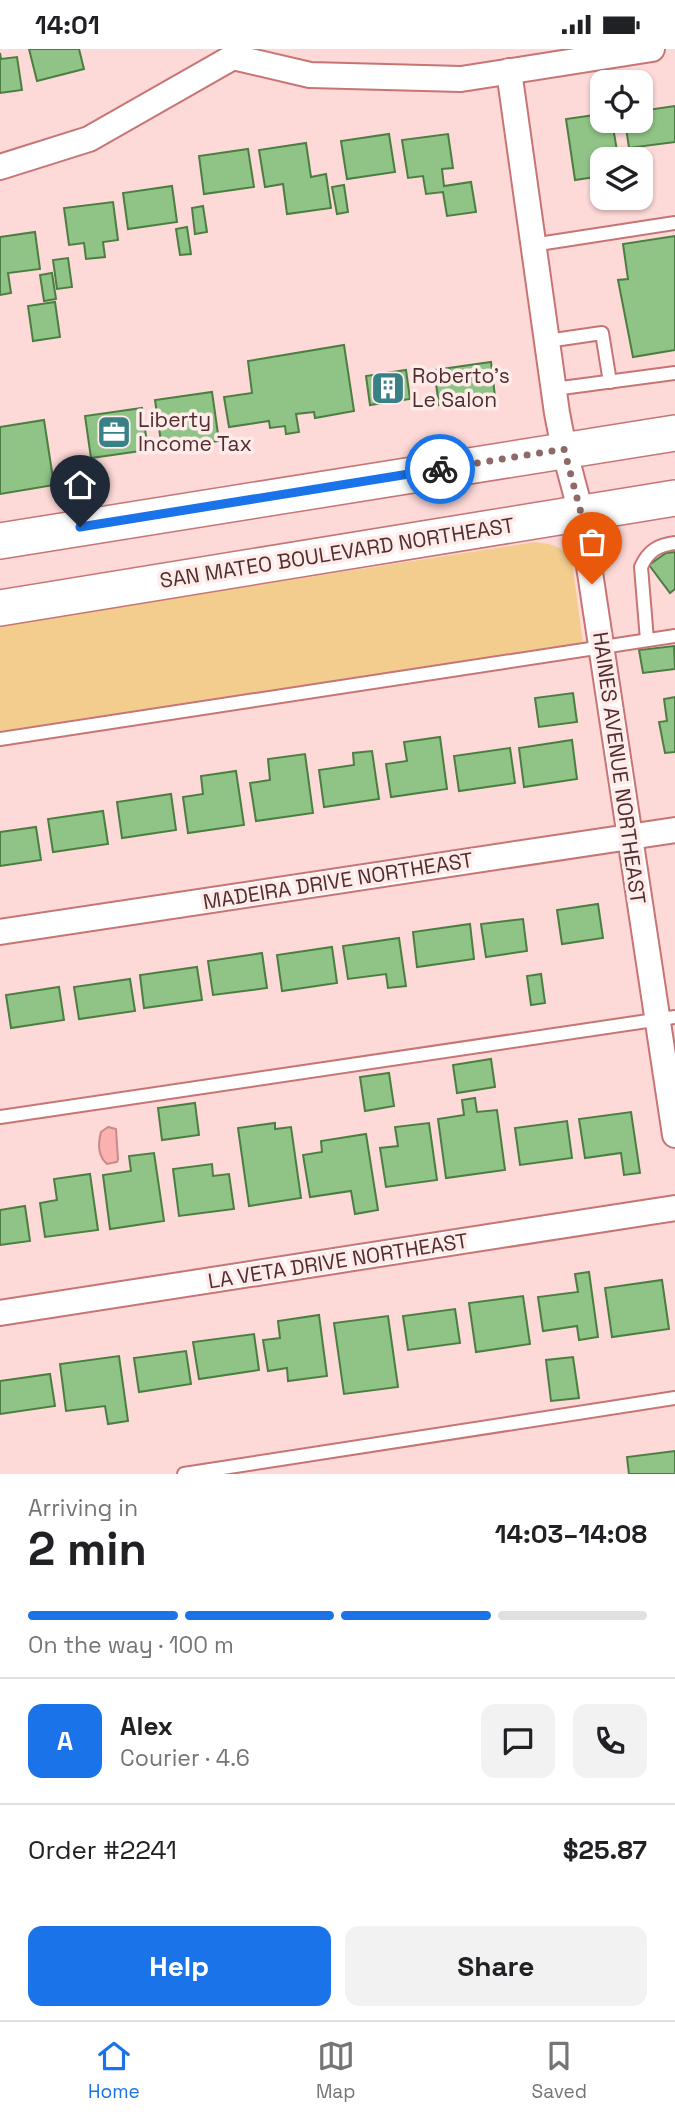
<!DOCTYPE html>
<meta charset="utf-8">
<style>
body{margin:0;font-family:"Space Grotesk",sans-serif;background:#f2f2f2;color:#202124;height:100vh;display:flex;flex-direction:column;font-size:26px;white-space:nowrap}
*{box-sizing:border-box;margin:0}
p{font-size:23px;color:#757577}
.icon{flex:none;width:38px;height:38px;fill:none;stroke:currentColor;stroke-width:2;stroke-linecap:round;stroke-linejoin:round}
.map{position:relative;height:1425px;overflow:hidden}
.side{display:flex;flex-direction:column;background:#fff;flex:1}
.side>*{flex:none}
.buttons{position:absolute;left:590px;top:21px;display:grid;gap:14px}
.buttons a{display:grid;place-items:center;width:63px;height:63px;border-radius:14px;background:#fff;box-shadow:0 2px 5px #0004;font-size:35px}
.pin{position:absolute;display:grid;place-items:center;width:60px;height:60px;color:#fff;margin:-72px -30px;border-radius:50% 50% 50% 0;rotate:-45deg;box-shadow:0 0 7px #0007}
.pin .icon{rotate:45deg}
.courier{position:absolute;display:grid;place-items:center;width:70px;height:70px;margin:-35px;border:5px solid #1a73e8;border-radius:50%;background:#fff;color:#222;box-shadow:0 2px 9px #0007}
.head em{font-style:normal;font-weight:600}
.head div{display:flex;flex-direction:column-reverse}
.head{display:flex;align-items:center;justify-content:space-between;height:119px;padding:0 28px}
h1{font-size:46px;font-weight:600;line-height:52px}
.bar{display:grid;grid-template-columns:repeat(4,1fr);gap:10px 7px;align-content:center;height:84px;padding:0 28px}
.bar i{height:9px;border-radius:5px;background:#e0e0e0}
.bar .on{background:#1a73e8}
.bar p{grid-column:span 4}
.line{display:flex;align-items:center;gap:18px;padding:0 28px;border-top:2px solid #e0e0e0}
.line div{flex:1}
.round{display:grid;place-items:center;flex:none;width:74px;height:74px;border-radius:14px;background:#f2f2f2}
.cta{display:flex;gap:14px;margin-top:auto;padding:14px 28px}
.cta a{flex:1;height:80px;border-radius:14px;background:#1a73e8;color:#fff;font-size:28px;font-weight:600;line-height:80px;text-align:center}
.cta a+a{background:#f2f2f2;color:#202124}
.status{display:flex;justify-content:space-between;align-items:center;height:49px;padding:0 35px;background:#fff;direction:ltr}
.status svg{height:19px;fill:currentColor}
.tab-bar{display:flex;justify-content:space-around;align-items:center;height:98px;border-top:2px solid #e0e0e0;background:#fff;font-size:19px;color:#757577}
.tab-bar a{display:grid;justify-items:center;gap:4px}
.tab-bar .on{color:#1a73e8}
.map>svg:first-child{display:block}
.green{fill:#f2cd8e}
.water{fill:#fab1af;stroke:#c78a88;stroke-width:2}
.building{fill:#8fc486;stroke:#4c7e43;stroke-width:2}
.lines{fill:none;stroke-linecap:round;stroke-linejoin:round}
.service-casing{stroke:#c67574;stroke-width:16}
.minor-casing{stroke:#c67574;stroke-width:28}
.secondary-casing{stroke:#c67574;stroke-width:38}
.service{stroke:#fff;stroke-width:12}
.minor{stroke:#fff;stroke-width:24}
.secondary{stroke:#fff;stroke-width:35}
.done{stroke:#8d6a68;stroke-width:7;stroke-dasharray:0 12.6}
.route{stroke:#1a73e8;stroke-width:9}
.labels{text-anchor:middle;stroke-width:7;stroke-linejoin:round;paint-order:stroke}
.poi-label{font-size:21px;fill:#502e2d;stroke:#feebea;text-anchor:start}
.street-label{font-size:21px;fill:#502e2d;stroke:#feebea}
</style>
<div class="status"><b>14:01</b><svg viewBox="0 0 49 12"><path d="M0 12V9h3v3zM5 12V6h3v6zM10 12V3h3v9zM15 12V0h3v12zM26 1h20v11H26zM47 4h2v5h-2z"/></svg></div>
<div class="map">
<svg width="675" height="1425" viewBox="0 0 675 1425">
<rect width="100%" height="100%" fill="#fdd9d7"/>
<path class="green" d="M535 493C552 495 563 497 572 512L583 595 0 682V576Z"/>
<path class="water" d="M108 1078 116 1080 118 1110 117 1113 107 1115C98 1107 98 1094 101 1083Z"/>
<g class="building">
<path d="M29 0H79L84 20 37 32Z"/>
<path d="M0 4 1 10 17 8 22 41 0 44Z"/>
<path d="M675 57V93L629 99 625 72H640V62Z"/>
<path d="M602 65V72H612L617 102 601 105 602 127 575 131 566 70Z"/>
<path d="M389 85 395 123 347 130 341 92Z"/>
<path d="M448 85 453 119 442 120 444 137 471 133 476 163 447 167 443 143 426 145 423 127 408 129 402 91Z"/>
<path d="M306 94 311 128 326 125 331 159 287 165 283 135 265 138 259 101Z"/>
<path d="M248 100 254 138 204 145 199 107Z"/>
<path d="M344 136 348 163 337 165 332 138Z"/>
<path d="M172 137 177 173 128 180 123 144Z"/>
<path d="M113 153 118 191 103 193 105 208 86 210 84 194 69 196 64 159Z"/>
<path d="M203 157 207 183 195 185 192 159Z"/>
<path d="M187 178 191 205 180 206 176 180Z"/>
<path d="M35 183 40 220 8 224 11 244 0 246V188Z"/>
<path d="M675 187V301L633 308 618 231 628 230 623 195Z"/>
<path d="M68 209 72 238 57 240 53 211Z"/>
<path d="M52 224 56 250 44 252 40 226Z"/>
<path d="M55 253 60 288 33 292 28 257Z"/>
<path d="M344 296 354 362 315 369 314 363 296 365 299 383 286 385 285 377 270 379 269 372 229 378 224 348 252 344 248 312Z"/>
<path d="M491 313 495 348 439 356 434 321Z"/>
<path d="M406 321 410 350 370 356 366 327Z"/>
<path d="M212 343 219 392 162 400 155 351Z"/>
<path d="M142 359 148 401 91 409 85 367Z"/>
<path d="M44 371 54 436 0 445V378Z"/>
<path d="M675 503V540L670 544 649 516 666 504Z"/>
<path d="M674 597 675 620 643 624 639 601Z"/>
<path d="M573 644 577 673 539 678 535 649Z"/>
<path d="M675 648V703L665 704 659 673 667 672 664 650Z"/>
<path d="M440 688 447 740 391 748 386 715 407 712 404 693Z"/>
<path d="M572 691 577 730 524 738 519 699Z"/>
<path d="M510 699 515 734 459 742 454 707Z"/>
<path d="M372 702 379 750 324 758 319 721 354 716 353 704Z"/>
<path d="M305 705 313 764 256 772 250 734 270 731 268 710Z"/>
<path d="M236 722 244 776 188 784 183 748 203 745 201 727Z"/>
<path d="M171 745 176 781 122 789 117 753Z"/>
<path d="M103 762 108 795 53 803 48 770Z"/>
<path d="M36 778 41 811 0 817V783Z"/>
<path d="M598 855 603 889 562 895 557 861Z"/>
<path d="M523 870 527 902 486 908 481 875Z"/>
<path d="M470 875 474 910 417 918 413 883Z"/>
<path d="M399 889 406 937 388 939 386 925 348 930 343 897Z"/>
<path d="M332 898 337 934 282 942 277 906Z"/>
<path d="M262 904 267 939 213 946 208 912Z"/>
<path d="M197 918 202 951 144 959 140 926Z"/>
<path d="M541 925 545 954 531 956 527 927Z"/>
<path d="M130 930 135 962 79 970 74 938Z"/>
<path d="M59 938 64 971 11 979 6 946Z"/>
<path d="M491 1010 495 1038 457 1044 453 1016Z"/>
<path d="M389 1024 394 1057 365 1062 360 1028Z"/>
<path d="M475 1049 477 1063 497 1061 505 1121 446 1129 438 1070 464 1066 462 1051Z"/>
<path d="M195 1054 199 1086 162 1091 158 1059Z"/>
<path d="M631 1063 640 1124 624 1126 621 1104 585 1109 579 1070Z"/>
<path d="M567 1072 572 1109 520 1116 515 1079Z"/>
<path d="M275 1074V1080L291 1078 301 1149 249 1157 238 1079Z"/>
<path d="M429 1074 437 1131 386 1138 380 1099 398 1097 395 1078Z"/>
<path d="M366 1085 378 1161 355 1165 351 1142 310 1148 303 1106 322 1103 321 1092Z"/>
<path d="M154 1104 164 1172 110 1180 103 1126 131 1122 129 1107Z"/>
<path d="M212 1115 213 1127 229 1125 234 1160 179 1167 173 1120Z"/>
<path d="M90 1125 98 1181 45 1188 40 1154 57 1151 54 1130Z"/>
<path d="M25 1157 30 1192 0 1196V1161Z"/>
<path d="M589 1223 598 1288 579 1291 577 1277 543 1282 538 1248 578 1243 575 1225Z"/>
<path d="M662 1231 669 1280 612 1288 605 1239Z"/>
<path d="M523 1247 530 1295 476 1303 469 1254Z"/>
<path d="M455 1260 460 1294 408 1301 403 1267Z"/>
<path d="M319 1266 327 1327 288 1332 287 1319 268 1322 263 1291 280 1289 278 1272Z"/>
<path d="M388 1267 398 1338 344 1345 334 1274Z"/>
<path d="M254 1285 259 1321 199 1330 193 1293Z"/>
<path d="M186 1302 191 1335 139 1343 134 1309Z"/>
<path d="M119 1307 128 1372 108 1375 105 1357 66 1362 60 1315Z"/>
<path d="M573 1308 579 1349 551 1352 546 1311Z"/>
<path d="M50 1325 55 1357 0 1365V1332Z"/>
<path d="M675 1402V1425H629L627 1408Z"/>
</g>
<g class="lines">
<g class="service-casing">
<g id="service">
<path d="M532 196 675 174"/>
<path d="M547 292 602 284 610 333"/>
<path d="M554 340 675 324"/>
<path d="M647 591 641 518C648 502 658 496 675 494"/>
<path d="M0 690 675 587"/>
<path d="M0 1068 675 968"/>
<path d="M184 1425 675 1349"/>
</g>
</g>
<g class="minor-casing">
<g id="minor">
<path d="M509 22 557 364 564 400 581 464 675 1086"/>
<path d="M0 118 89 90 233 8 310 26 461 30 652 0"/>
<path d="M0 883 675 781"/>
<path d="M0 1264 675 1159"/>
</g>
</g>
<g class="secondary-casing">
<g id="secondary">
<path d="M0 492 675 384"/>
<path d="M0 559 675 449"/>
</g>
</g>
<use href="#service" class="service"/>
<use href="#minor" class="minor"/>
<use href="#secondary" class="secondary"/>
</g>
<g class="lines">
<path class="done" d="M440 420 564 400 581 464 592 535"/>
<path class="route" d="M80 478 440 420"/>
</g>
<defs>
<g id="building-square" transform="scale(1.75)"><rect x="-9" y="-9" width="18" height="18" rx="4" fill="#398186" stroke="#feebea"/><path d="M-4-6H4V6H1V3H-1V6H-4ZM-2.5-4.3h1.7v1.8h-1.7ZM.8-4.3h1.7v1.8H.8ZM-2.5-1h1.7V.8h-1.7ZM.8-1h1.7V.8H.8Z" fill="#fff"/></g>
<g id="office-square" transform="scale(1.75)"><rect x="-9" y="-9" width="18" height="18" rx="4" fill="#398186" stroke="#feebea"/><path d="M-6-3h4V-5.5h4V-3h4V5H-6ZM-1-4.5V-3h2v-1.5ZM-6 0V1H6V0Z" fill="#fff"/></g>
</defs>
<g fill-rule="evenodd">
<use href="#building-square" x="388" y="339"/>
<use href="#office-square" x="114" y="383"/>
</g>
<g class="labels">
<g class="poi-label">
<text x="412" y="334">Roberto's<tspan x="412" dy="24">Le Salon</tspan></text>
<text x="138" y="378">Liberty<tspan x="138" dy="24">Income Tax</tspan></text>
</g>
<g class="street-label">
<text transform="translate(337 504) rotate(-9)" y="7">SAN MATEO BOULEVARD NORTHEAST</text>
<text transform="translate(619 719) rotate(82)" y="7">HAINES AVENUE NORTHEAST</text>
<text transform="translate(338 832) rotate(-9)" y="7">MADEIRA DRIVE NORTHEAST</text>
<text transform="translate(338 1212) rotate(-9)" y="7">LA VETA DRIVE NORTHEAST</text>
</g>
</g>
</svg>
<div class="buttons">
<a><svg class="icon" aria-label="locate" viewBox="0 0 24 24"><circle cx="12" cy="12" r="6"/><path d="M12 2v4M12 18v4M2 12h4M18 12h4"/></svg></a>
<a><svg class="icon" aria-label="layers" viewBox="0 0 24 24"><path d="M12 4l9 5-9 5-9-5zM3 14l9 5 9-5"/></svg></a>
</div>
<div class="pin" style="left:592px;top:535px;background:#ea580c"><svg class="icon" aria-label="bag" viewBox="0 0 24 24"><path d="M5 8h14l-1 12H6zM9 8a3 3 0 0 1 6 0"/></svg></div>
<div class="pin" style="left:80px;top:478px;background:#1f2937"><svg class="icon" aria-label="home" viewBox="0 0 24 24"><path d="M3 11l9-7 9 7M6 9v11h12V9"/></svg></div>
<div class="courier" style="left:440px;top:420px"><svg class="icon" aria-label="bike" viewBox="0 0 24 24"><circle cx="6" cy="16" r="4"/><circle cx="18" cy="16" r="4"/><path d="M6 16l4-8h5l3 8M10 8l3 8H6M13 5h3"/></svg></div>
</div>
<section class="side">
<div class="head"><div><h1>2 min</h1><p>Arriving in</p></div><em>14:03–14:08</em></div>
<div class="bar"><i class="on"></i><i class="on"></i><i class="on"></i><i></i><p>On the way · 100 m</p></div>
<div class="line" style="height:126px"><b class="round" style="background:#1a73e8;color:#fff">A</b><div><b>Alex</b><p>Courier · 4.6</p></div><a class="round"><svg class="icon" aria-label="chat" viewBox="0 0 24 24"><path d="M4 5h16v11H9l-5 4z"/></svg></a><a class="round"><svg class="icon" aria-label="phone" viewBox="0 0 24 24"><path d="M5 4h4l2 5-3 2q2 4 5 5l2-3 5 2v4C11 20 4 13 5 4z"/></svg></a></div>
<div class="line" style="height:91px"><div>Order #2241</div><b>$25.87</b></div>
<div class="cta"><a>Help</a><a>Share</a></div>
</section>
<nav class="tab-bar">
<a class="on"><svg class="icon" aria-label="home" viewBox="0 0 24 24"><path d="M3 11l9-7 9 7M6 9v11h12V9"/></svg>Home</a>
<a><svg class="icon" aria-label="map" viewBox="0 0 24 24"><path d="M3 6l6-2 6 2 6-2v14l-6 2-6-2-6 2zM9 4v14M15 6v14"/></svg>Map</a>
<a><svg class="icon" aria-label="saved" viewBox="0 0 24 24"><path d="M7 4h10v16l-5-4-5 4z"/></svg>Saved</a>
</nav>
